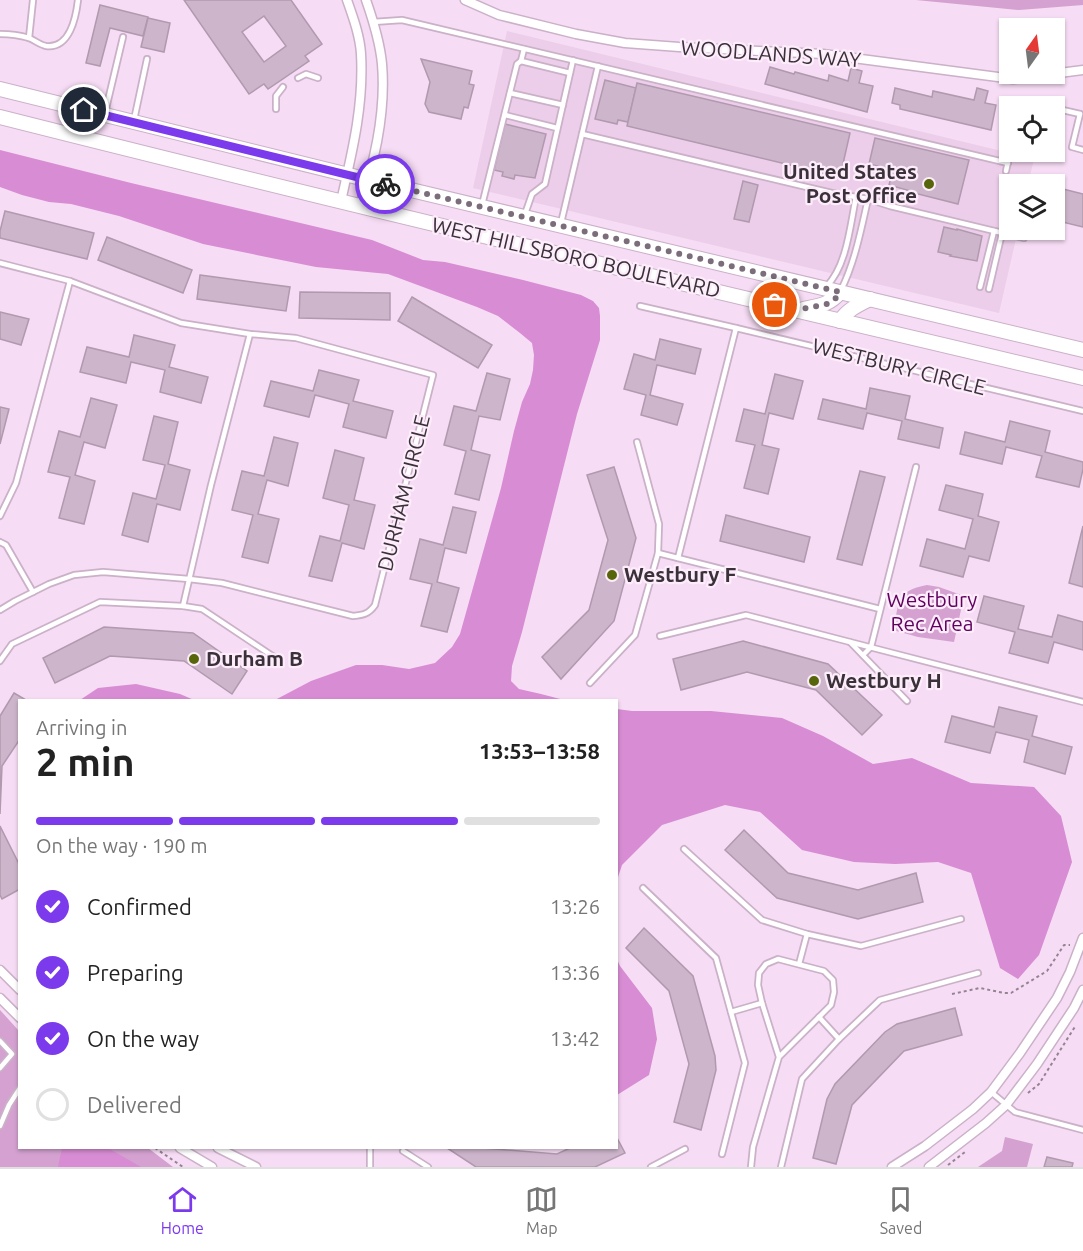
<!DOCTYPE html>
<meta charset="utf-8">
<style>
body{margin:0;font-family:Ubuntu,sans-serif;background:#f6f6f6;color:#222;height:100vh;display:flex;flex-direction:column;font-size:22px;white-space:nowrap}
*{box-sizing:border-box;margin:0}
p{font-size:20px;color:#767676}
.icon{flex:none;width:33px;height:33px;fill:none;stroke:currentColor;stroke-width:2;stroke-linecap:round;stroke-linejoin:round}
.map{position:relative;flex:1;overflow:hidden}
.sheet{position:absolute;left:18px;top:699px;width:600px;height:450px;display:flex;flex-direction:column;background:#fff;border-radius:0px;box-shadow:0 2px 4px #0004}
.sheet>*{flex:none}
.needle{width:39px;rotate:14deg}
.tools{position:absolute;left:999px;top:18px;display:grid;gap:12px}
.tools a{display:grid;place-items:center;width:66px;height:66px;border-radius:0px;background:#fff;box-shadow:0 2px 4px #0004;font-size:30px}
.pin{position:absolute;display:grid;place-items:center;width:51px;height:51px;color:#fff;margin:-26px;border:3px solid #fff;border-radius:50%;box-shadow:0 2px 6px #0007}
.courier{position:absolute;display:grid;place-items:center;width:60px;height:60px;margin:-30px;border:4px solid #7c3aed;border-radius:50%;background:#fff;color:#222;box-shadow:0 2px 8px #0007}
.overview em{font-style:normal;font-weight:700}
.overview div{display:flex;flex-direction:column-reverse}
.overview{display:flex;align-items:center;justify-content:space-between;height:102px;padding:0 18px}
h1{font-size:39px;font-weight:700;line-height:45px}
.bar{display:grid;grid-template-columns:repeat(4,1fr);gap:9px 6px;align-content:center;height:72px;padding:0 18px}
.bar i{height:8px;border-radius:4px;background:#e0e0e0}
.bar .current{background:#7c3aed}
.bar p{grid-column:span 4}
ol{padding:0 18px;list-style:none}
li{display:flex;align-items:center;gap:18px;height:66px}
li p{margin-inline-start:auto}
li .icon{padding:6px;border-radius:50%;background:#7c3aed;color:#fff;stroke-width:4}
li:last-child{color:#767676}
li i{width:33px;height:33px;border:3px solid #e0e0e0;border-radius:50%}
.tabs{display:flex;justify-content:space-around;align-items:center;height:84px;border-top:2px solid #e0e0e0;background:#fff;font-size:16px;color:#767676}
.tabs a{display:grid;justify-items:center;gap:3px}
.tabs .current{color:#7c3aed}
.map>svg:first-child{display:block}
.built{fill:#edceea}
.green{fill:#d4a1d0}
.water{fill:#d78cd3}
.building{fill:#cdb5cb;stroke:#b199af;stroke-width:1.5;fill-rule:evenodd}
.lines{fill:none;stroke-linecap:round;stroke-linejoin:round}
.service-casing{stroke:#cab1c8;stroke-width:8}
.minor-casing{stroke:#cab1c8;stroke-width:11}
.primary-casing{stroke:#cab1c8;stroke-width:16}
.path{stroke:#948393;stroke-width:2;stroke-dasharray:3 3;stroke-linecap:butt}
.service{stroke:#fff;stroke-width:4.5}
.minor{stroke:#fff;stroke-width:8}
.primary{stroke:#fff;stroke-width:14}
.done{stroke:#7c6d7b;stroke-width:6;stroke-dasharray:0 10.8}
.route{stroke:#7c3aed;stroke-width:8}
.poi-dot{fill:#58660b;stroke:#fdedfb;stroke-width:2}
.labels{text-anchor:middle;stroke-width:4.5;stroke-linejoin:round;paint-order:stroke}
.street-label{font-size:21px;fill:#3a313a;stroke:#fdedfb}
.poi-label{font-size:21px;font-weight:bold;fill:#3a313a;stroke:#fdedfb;text-anchor:start}
.park-label{font-size:21px;fill:#610060;stroke:#fdedfb}
</style>
<div class="map">
<svg width="1083" height="1167" viewBox="0 0 1083 1167">
<rect width="100%" height="100%" fill="#f6dcf4"/>
<path class="built" d="M507 31 1034 159 1028 184H1010V230H1018L999 313 473 188Z"/>
<g class="green">
<path d="M916 0H1083V5L1019 10Z"/>
<path d="M927 585 939 587 964 596 954 642 918 637 893 630C900 602 895 591 927 585Z"/>
<path d="M0 1010 19 1031 20 1148H148L173 1167H0Z"/>
<path d="M1005 1137 1033 1144 1027 1167H978L1002 1151Z"/>
</g>
<g class="water">
<path d="M0 150 131 183 372 240 423 260 445 262 523 280 581 295 593 301 599 308 600 316V340L577 414 522 632 512 666 511 681 519 689 541 694 564 700H275L311 681 356 665H382L409 669 435 663 452 647 460 634 501 488 514 431 522 402 530 384 533 370 534 355 532 343 520 333 498 316 477 307 388 274 316 267 203 244 119 216 71 204 49 202 22 195 0 187Z"/>
<path d="M136 684 180 694 194 700H80L98 688Z"/>
<path d="M617 709 632 711H711L782 718 823 736 873 764 912 758 971 783 1034 787 1061 816 1072 862 1039 955 1018 979 1000 968 971 873 938 862 895 864 854 862 802 850 760 812 725 805 662 825 622 865 617 880Z"/>
<path d="M616 957 620 966 652 1008 657 1039 649 1075 617 1095Z"/>
<path d="M62 1148H108L141 1167H58Z"/>
</g>
<g class="building">
<path d="M184 0H291L322 44 305 56 309 61 268 89 264 84 249 94ZM264 16 286 46 264 62 242 32Z"/>
<path d="M100 5 148 17 143 36 110 28 100 66 86 63Z"/>
<path d="M148 18 170 23 164 52 141 47Z"/>
<path d="M421 59 472 71 469 84 474 85 468 108 464 107 461 119 429 112 425 104 430 82Z"/>
<path d="M770 67 794 74 795 72 828 81 829 75 848 81 851 68 862 71 859 83 873 86 867 112 765 84Z"/>
<path d="M605 80 636 88 628 122 618 120 617 124 595 119Z"/>
<path d="M637 83 850 133 840 177 627 126Z"/>
<path d="M895 88 932 97 933 91 974 100 977 88 988 91 985 103 996 105 991 130 900 109V105L892 103Z"/>
<path d="M505 124 546 134 535 178 515 175 514 179 502 176 503 172 494 170Z"/>
<path d="M875 138 969 160 958 204 914 193V192L889 185 893 170 869 164Z"/>
<path d="M743 181 758 185 749 222 734 219Z"/>
<path d="M1059 188 1083 194V227L1054 220V208Z"/>
<path d="M5 211 94 233 87 259 0 238V231Z"/>
<path d="M944 227 957 230V229L982 236 977 261 950 256 951 255 938 252Z"/>
<path d="M107 237 192 270 183 293 98 260Z"/>
<path d="M200 275 290 287 286 311 197 299Z"/>
<path d="M300 292 390 293V320L299 318Z"/>
<path d="M412 297 492 345 478 368 398 321Z"/>
<path d="M0 312 29 319 21 345 0 339Z"/>
<path d="M134 335 175 345 169 367 208 377 201 403 160 392 165 370 131 362 126 383 80 372 87 347 129 357Z"/>
<path d="M660 339 701 349 695 374 657 365 650 395 683 404 677 425 641 415 646 395 624 389 634 354 655 360Z"/>
<path d="M319 370 359 380 353 401 393 411 386 438 343 427 349 404 315 395 309 417 264 406 271 381 313 391Z"/>
<path d="M487 373 510 379 500 420 479 416 471 450 490 455 479 500 455 494 466 451 444 445 454 406 476 411Z"/>
<path d="M775 374 803 381 793 419 769 413 762 445 779 449 768 494 744 488 755 445 736 441 744 409 765 414Z"/>
<path d="M870 388 910 396 905 419 943 428 939 448 898 439 902 421 867 413 863 429 818 419 823 399 866 409Z"/>
<path d="M91 398 117 405 105 448 84 442 75 475 95 481 84 524 59 518 70 477 48 472 59 431 80 437Z"/>
<path d="M0 407 9 409 0 444Z"/>
<path d="M154 416 178 422 168 464 190 470 180 510 157 504 148 542 122 535 133 493 156 499 165 465 143 460Z"/>
<path d="M1010 421 1050 431 1045 452 1083 462V469L1079 487 1036 477 1042 456 1006 447 1002 464 960 454 965 432 1005 442Z"/>
<path d="M274 437 298 443 288 486 267 480 258 514 279 519 268 563 242 557 253 515 232 510 242 471 264 476Z"/>
<path d="M335 450 364 458 354 500 375 505 364 549 342 543 332 581 309 576 320 536 340 541 349 505 323 498Z"/>
<path d="M614 467 636 538 614 621 561 679 542 657 589 610 608 540 587 475Z"/>
<path d="M860 471 885 477 862 565 837 559Z"/>
<path d="M946 485 983 494 978 516 999 522 989 561 969 556 963 577 920 566 927 539 965 549 973 519 939 510Z"/>
<path d="M453 507 476 512 466 553 445 548 437 582 459 588 447 632 421 626 432 584 410 579 420 539 443 545Z"/>
<path d="M726 515 810 537 804 562 720 541Z"/>
<path d="M1083 526V587L1069 583Z"/>
<path d="M984 596 1024 606 1018 629 1052 637 1058 615 1083 622V650L1054 642 1048 663 1009 653 1015 632 977 622Z"/>
<path d="M104 627 193 633 247 671 232 694 184 661 110 656 55 683 43 658Z"/>
<path d="M743 641 828 664 882 715 862 735 816 690 747 672 681 690 673 659Z"/>
<path d="M14 693 26 700H20V739L2 766 0 814V716Z"/>
<path d="M999 707 1037 716 1032 736 1072 747 1065 774 1024 762 1029 740 996 732 990 753 945 742 952 716 994 727Z"/>
<path d="M0 826 20 866V889L2 899 0 895Z"/>
<path d="M744 830 788 873 858 890 916 873 923 902 858 919 777 898 725 850Z"/>
<path d="M644 928 693 976 715 1056 716 1070 701 1130 674 1122 689 1064 669 991 626 948Z"/>
<path d="M955 1008 962 1035 904 1051 852 1105 836 1164 813 1158 827 1099 835 1084 885 1032 897 1024Z"/>
<path d="M616 1136 625 1153 595 1167H476L447 1148H483L557 1154 570 1148H616Z"/>
<path d="M1047 1157 1073 1163 1072 1167H1044Z"/>
</g>
<g class="lines">
<g class="service-casing">
<g id="service">
<path d="M373 22 402 20 1008 163"/>
<path d="M0 34C10 34 19 35 29 38 34 40 40 45 46 46 70 49 76 17 78 0"/>
<path d="M29 38 33 0"/>
<path d="M524 49 521 61 570 73"/>
<path d="M298 78 306 74 318 78"/>
<path d="M510 93 563 105"/>
<path d="M1021 106 1022 100 1049 106"/>
<path d="M1054 108 1080 114"/>
<path d="M276 109V96L283 87"/>
<path d="M105 113 123 37"/>
<path d="M1080 114 1072 147 1083 150"/>
<path d="M505 115 557 128"/>
<path d="M134 120 147 59"/>
<path d="M582 134 832 193 868 199 890 206 1024 238"/>
<path d="M1006 171 1010 152"/>
<path d="M482 205 517 64 521 61"/>
<path d="M525 214 532 194 545 184 573 60"/>
<path d="M561 223 598 66"/>
<path d="M0 263 70 281 181 323 250 334 296 338 433 375 375 605C369 614 363 615 353 616L222 583 189 579 103 572 74 575 49 584 15 601 0 610"/>
<path d="M826 287C847 266 850 226 856 197"/>
<path d="M980 287 994 231"/>
<path d="M989 289 1002 233"/>
<path d="M841 290C855 262 861 230 868 199"/>
<path d="M640 306 736 328"/>
<path d="M0 516 16 483 70 281"/>
<path d="M0 542 6 545 33 592"/>
<path d="M658 553 880 609"/>
<path d="M678 558 736 328 1083 411"/>
<path d="M183 606 211 485 250 334"/>
<path d="M660 636 746 615 850 642 907 701"/>
<path d="M850 642 1083 702"/>
<path d="M863 655 871 647 916 467"/>
<path d="M0 661 12 644 100 602 183 606 202 609 277 659"/>
<path d="M590 683 635 635 658 553 659 524 637 442"/>
<path d="M684 849 762 920 807 934 861 946 961 919"/>
<path d="M643 888 716 958 745 1063 722 1154"/>
<path d="M799 964 807 934"/>
<path d="M731 1012 762 1003"/>
<path d="M819 1017 839 1039"/>
<path d="M0 1041 12 1054 0 1068"/>
<path d="M991 1092 1015 1112 1083 1130"/>
<path d="M0 1126 9 1105 20 1088"/>
<path d="M403 1151 428 1167"/>
<path d="M370 1167V1148"/>
<path d="M651 1167 685 1149"/>
<path d="M751 1167 753 1147 779 1057 831 1005 834 992 833 980 824 971 778 959 766 964 759 973 758 985 762 1003 779 1057"/>
<path d="M781 1167 802 1079 839 1039 880 1000 978 973"/>
</g>
</g>
<g class="minor-casing">
<g id="minor">
<path d="M465 0 499 15 576 34 625 43 679 47 823 54 1013 79 1083 70"/>
<path d="M341 201C352 153 364 105 361 54 360 36 353 17 347 0"/>
<path d="M360 206C375 161 386 111 382 64 380 42 373 20 366 0"/>
<path d="M0 970 20 990"/>
<path d="M0 998 20 1018"/>
<path d="M180 1148 212 1167"/>
<path d="M218 1148 256 1167"/>
<path d="M892 1167 925 1146 973 1109 991 1092 1020 1053 1057 998 1070 972 1083 938"/>
<path d="M929 1167 986 1123 1006 1105 1037 1064 1074 1008 1083 990"/>
</g>
</g>
<g class="primary-casing">
<g id="primary">
<path d="M0 89 369 180 1083 350"/>
<path d="M0 117C360 208 722 293 1083 378"/>
<path d="M803 309C818 306 830 305 840 292"/>
<path d="M840 321C848 309 858 305 870 299"/>
</g>
</g>
<g class="path">
<path d="M952 994 980 988 1004 993H1011L1047 971 1064 945H1070"/>
<path d="M1028 1093 1039 1084 1076 1025"/>
<path d="M155 1148 183 1167"/>
<path d="M948 1165 965 1152"/>
</g>
<use href="#service" class="service"/>
<use href="#minor" class="minor"/>
<use href="#primary" class="primary"/>
</g>
<g class="lines">
<path class="done" d="M385 184 840 292 835 299 827 304 797 310 775 305"/>
<path class="route" d="M84 110 385 184"/>
</g>
<g class="poi-dot">
<circle cx="929" cy="184" r="6"/>
<circle cx="612" cy="575" r="6"/>
<circle cx="194" cy="659" r="6"/>
<circle cx="814" cy="681" r="6"/>
</g>
<g class="labels">
<g class="street-label">
<text transform="translate(771 54) rotate(4)" y="7">WOODLANDS WAY</text>
<text transform="translate(576 258) rotate(13)" y="7">WEST HILLSBORO BOULEVARD</text>
<text transform="translate(899 367) rotate(14)" y="7">WESTBURY CIRCLE</text>
<text transform="translate(404 493) rotate(-76)" y="7">DURHAM CIRCLE</text>
</g>
<g class="poi-label">
<text x="917" y="179" text-anchor="end">United States<tspan x="917" dy="24">Post Office</tspan></text>
<text x="624" y="582">Westbury F</text>
<text x="206" y="666">Durham B</text>
<text x="826" y="688">Westbury H</text>
</g>
<g class="park-label">
<text x="932" y="607">Westbury<tspan x="932" dy="24">Rec Area</tspan></text>
</g>
</g>
</svg>
<div class="tools">
<a><svg class="needle" viewBox="-14 -14 28 28"><path d="M0-13l5 13h-10z" fill="#e53935"/><path d="M0 13l5-13h-10z" fill="#767676"/></svg></a>
<a><svg class="icon" aria-label="locate" viewBox="0 0 24 24"><circle cx="12" cy="12" r="6"/><path d="M12 2v4M12 18v4M2 12h4M18 12h4"/></svg></a>
<a><svg class="icon" aria-label="layers" viewBox="0 0 24 24"><path d="M12 4l9 5-9 5-9-5zM3 14l9 5 9-5"/></svg></a>
</div>
<div class="pin" style="left:775px;top:305px;background:#ea580c"><svg class="icon" aria-label="bag" viewBox="0 0 24 24"><path d="M5 8h14l-1 12H6zM9 8a3 3 0 0 1 6 0"/></svg></div>
<div class="pin" style="left:84px;top:110px;background:#1f2937"><svg class="icon" aria-label="home" viewBox="0 0 24 24"><path d="M3 11l9-7 9 7M6 9v11h12V9"/></svg></div>
<div class="courier" style="left:385px;top:184px"><svg class="icon" aria-label="bike" viewBox="0 0 24 24"><circle cx="6" cy="16" r="4"/><circle cx="18" cy="16" r="4"/><path d="M6 16l4-8h5l3 8M10 8l3 8H6M13 5h3"/></svg></div>
<section class="sheet">
<div class="overview"><div><h1>2 min</h1><p>Arriving in</p></div><em>13:53–13:58</em></div>
<div class="bar"><i class="current"></i><i class="current"></i><i class="current"></i><i></i><p>On the way · 190 m</p></div>
<ol>
<li><svg class="icon" aria-label="check" viewBox="0 0 24 24"><path d="M5 12l5 5 9-10"/></svg>Confirmed<p>13:26</p></li>
<li><svg class="icon" aria-label="check" viewBox="0 0 24 24"><path d="M5 12l5 5 9-10"/></svg>Preparing<p>13:36</p></li>
<li><svg class="icon" aria-label="check" viewBox="0 0 24 24"><path d="M5 12l5 5 9-10"/></svg>On the way<p>13:42</p></li>
<li><i></i>Delivered</li>
</ol>
</section>
</div>
<nav class="tabs">
<a class="current"><svg class="icon" aria-label="home" viewBox="0 0 24 24"><path d="M3 11l9-7 9 7M6 9v11h12V9"/></svg>Home</a>
<a><svg class="icon" aria-label="map" viewBox="0 0 24 24"><path d="M3 6l6-2 6 2 6-2v14l-6 2-6-2-6 2zM9 4v14M15 6v14"/></svg>Map</a>
<a><svg class="icon" aria-label="saved" viewBox="0 0 24 24"><path d="M7 4h10v16l-5-4-5 4z"/></svg>Saved</a>
</nav>
